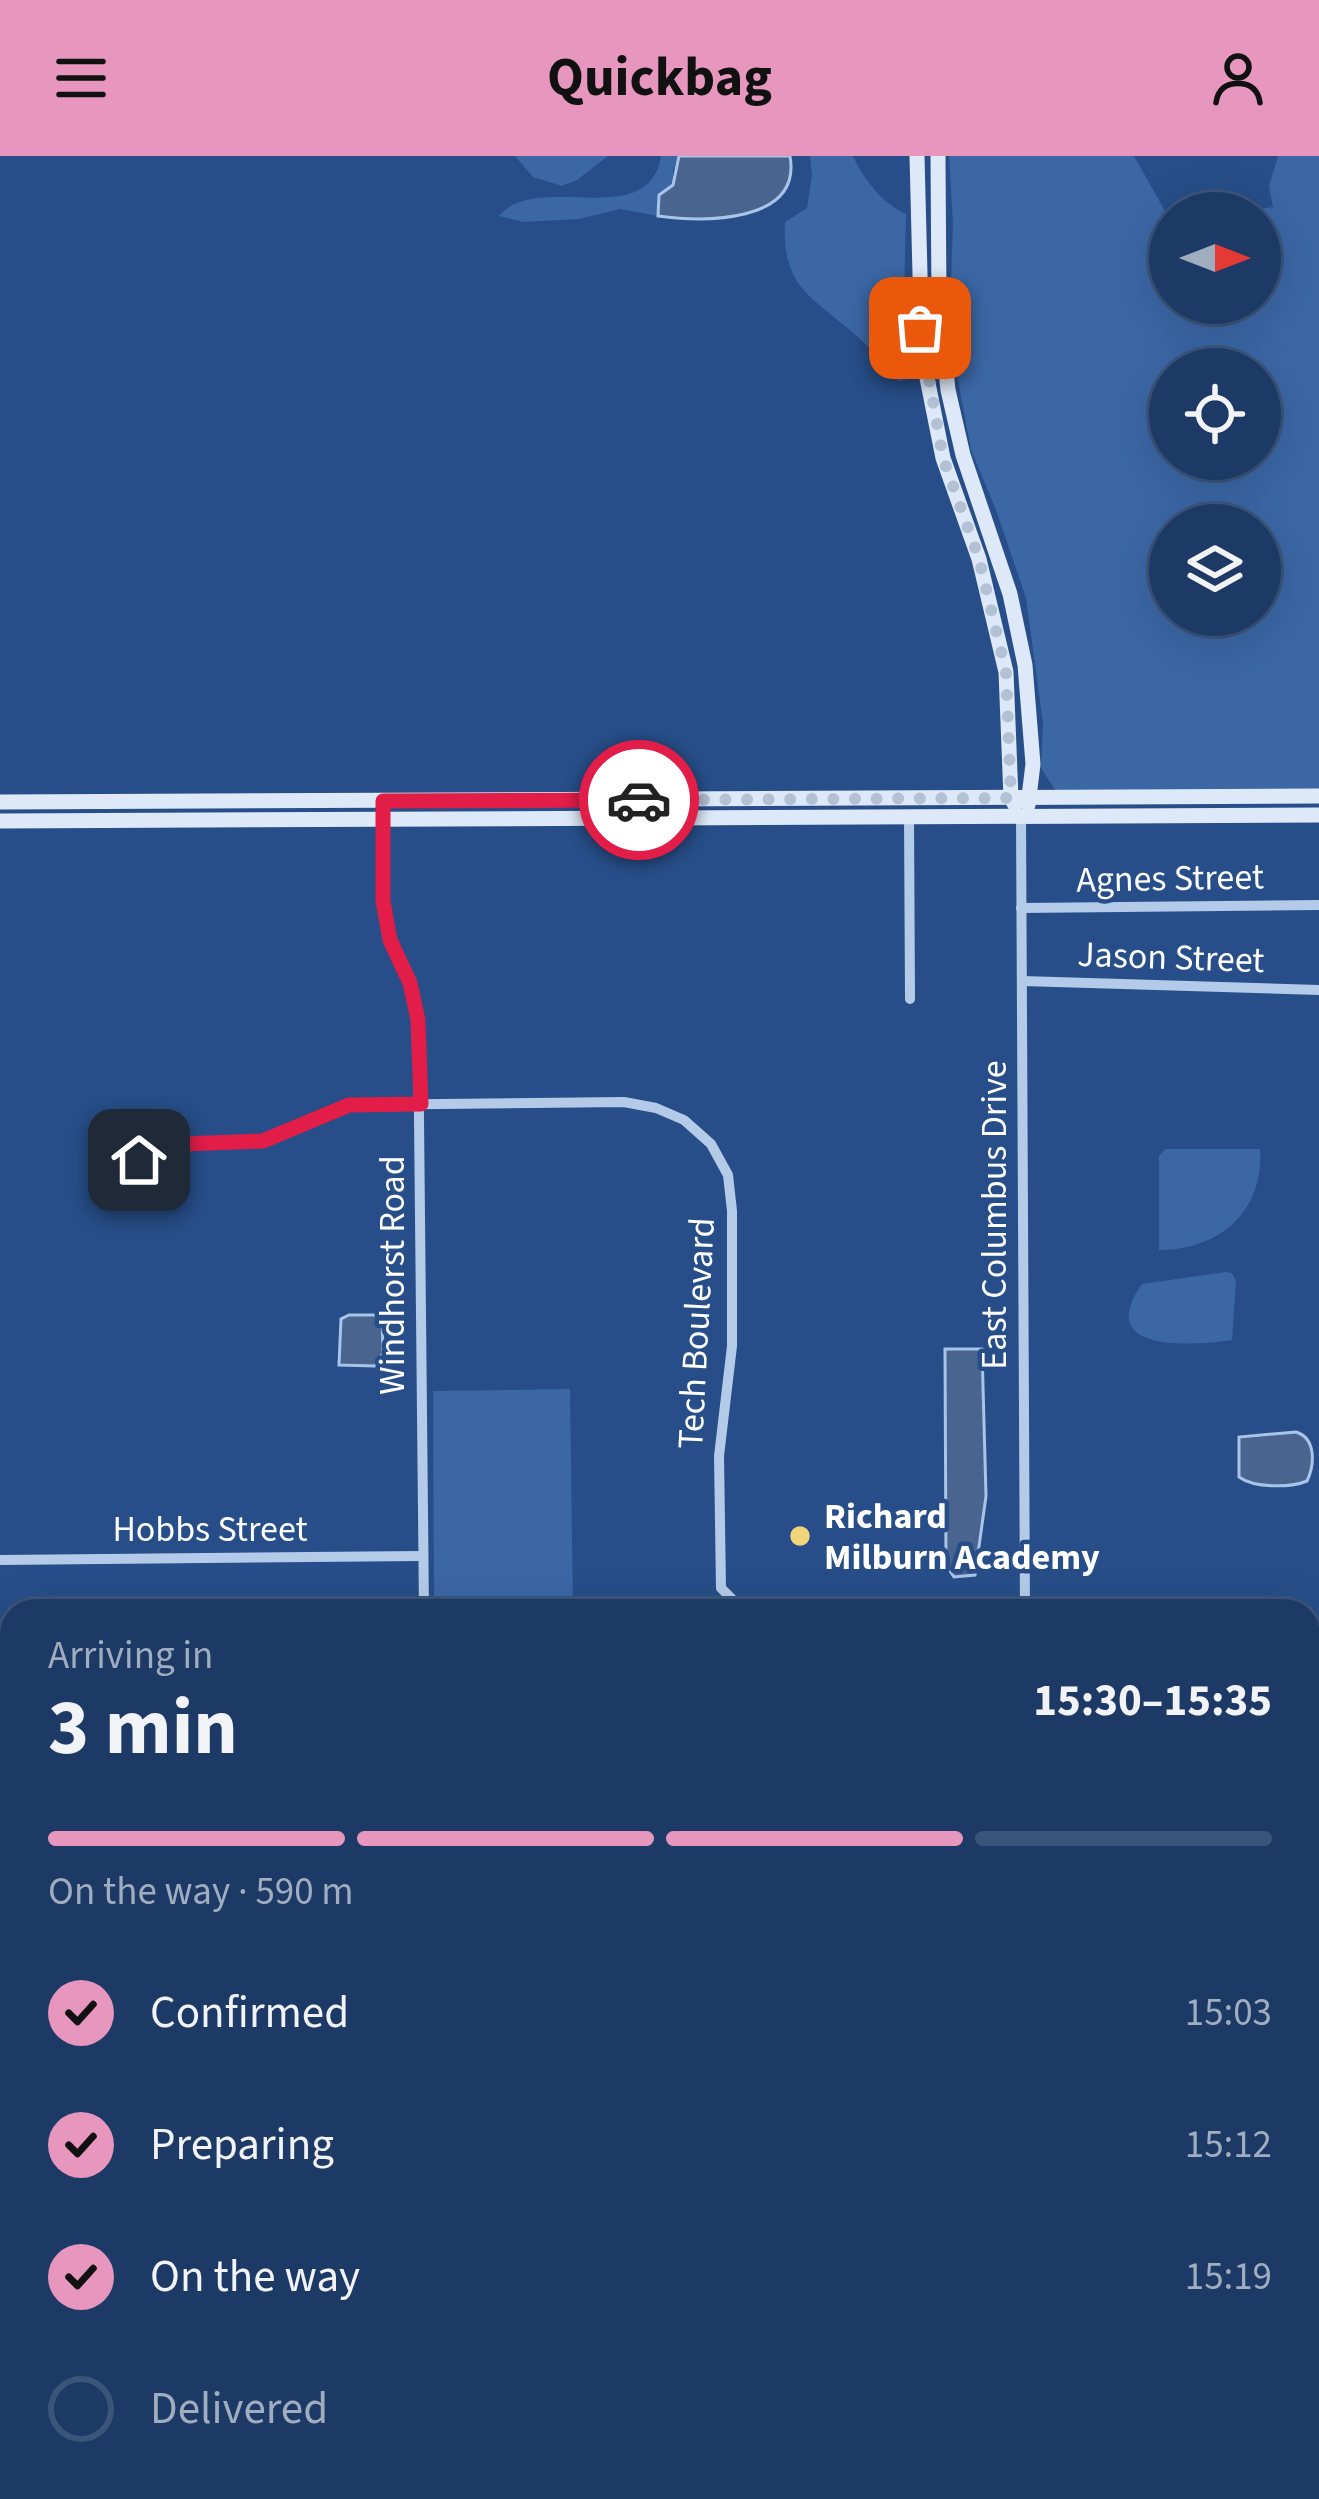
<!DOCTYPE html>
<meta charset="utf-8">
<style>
body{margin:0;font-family:"Source Sans 3",sans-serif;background:#2a456f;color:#f1f3f6;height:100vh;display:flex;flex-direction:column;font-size:45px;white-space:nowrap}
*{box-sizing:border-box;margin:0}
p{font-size:39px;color:#a0adbf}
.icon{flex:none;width:66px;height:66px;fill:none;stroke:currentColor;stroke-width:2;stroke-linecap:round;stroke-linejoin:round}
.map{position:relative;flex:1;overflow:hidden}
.drawer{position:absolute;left:0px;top:1443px;width:1320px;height:900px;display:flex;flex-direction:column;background:#1d3a66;border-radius:36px 36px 0 0;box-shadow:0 12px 48px #0002,0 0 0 3px #3b547a}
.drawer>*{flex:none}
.needle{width:78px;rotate:90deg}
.fabs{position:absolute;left:1149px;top:36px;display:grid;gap:24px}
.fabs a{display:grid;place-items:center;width:132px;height:132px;border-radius:50%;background:#1d3a66;box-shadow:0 12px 48px #0002,0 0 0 3px #3b547a;font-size:60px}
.pin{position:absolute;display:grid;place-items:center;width:102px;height:102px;color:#fff;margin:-51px;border-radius:24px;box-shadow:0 6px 18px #0006}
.courier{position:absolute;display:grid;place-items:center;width:120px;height:120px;margin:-60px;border:9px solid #e11d48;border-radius:50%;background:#fff;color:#222;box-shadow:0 3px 15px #0007}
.summary em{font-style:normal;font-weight:700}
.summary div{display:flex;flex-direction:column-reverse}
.summary{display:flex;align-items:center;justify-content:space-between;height:204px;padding:0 48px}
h1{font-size:78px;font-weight:700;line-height:90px}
.bar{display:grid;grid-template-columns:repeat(4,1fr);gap:18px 12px;align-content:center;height:144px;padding:0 48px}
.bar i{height:15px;border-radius:9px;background:#3b547a}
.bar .current{background:#e797bd}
.bar p{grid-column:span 4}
ol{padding:0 48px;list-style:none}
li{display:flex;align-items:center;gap:36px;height:132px}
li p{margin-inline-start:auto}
li .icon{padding:12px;border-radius:50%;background:#e797bd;color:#111;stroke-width:4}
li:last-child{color:#a0adbf}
li i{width:66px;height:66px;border:6px solid #3b547a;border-radius:50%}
header{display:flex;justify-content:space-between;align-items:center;height:156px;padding:0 48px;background:#e797bd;color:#111;font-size:54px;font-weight:700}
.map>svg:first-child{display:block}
.green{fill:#3b67a5;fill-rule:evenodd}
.water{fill:#49658f;stroke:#a8c4e9;stroke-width:3}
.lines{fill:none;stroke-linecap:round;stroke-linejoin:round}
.street{stroke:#b3cae9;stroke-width:10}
.secondary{stroke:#dde8f8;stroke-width:15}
.highway{stroke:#fff;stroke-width:18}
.done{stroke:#b3c1d5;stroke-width:12;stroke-dasharray:0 21.6}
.route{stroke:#e11d48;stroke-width:15}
.poi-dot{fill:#f2d378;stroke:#274e88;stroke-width:4.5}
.labels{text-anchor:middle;stroke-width:9;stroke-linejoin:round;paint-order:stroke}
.street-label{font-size:36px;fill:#fff;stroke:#274e88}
.poi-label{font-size:36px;font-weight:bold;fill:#fff;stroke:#274e88;text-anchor:start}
</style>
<header><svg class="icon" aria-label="menu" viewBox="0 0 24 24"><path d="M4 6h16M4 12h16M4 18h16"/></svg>Quickbag<svg class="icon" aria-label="person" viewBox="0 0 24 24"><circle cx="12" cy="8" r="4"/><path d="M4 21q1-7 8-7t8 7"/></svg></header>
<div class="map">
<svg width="1319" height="2343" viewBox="0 0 1319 2343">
<rect width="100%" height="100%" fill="#274e88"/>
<g class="green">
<path d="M515 0H608L577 24 562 30 533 21Z"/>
<path d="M661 0H679L673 15V29L659 39 658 60 620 53 579 63 524 66 499 60C536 14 649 77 661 0Z"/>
<path d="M810 0H853C864 24 882 47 906 58L904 144 914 222 899 225C883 212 874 195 859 182 817 143 781 135 785 66L807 52 812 19Z"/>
<path d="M949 0H1134L1165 55 1174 57H1170V147H1260V57H1229L1273 51 1269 30 1278 0H1319V635L1057 637 1041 612 1043 567 1026 442 996 354 971 294 959 230 950 159 953 68ZM1170 213H1260V303H1170ZM1170 369H1260V459H1170Z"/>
<path d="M1165 993H1260C1264 1056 1219 1094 1159 1094V1000Z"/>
<path d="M1226 1116 1232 1117 1236 1125 1232 1184C1192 1190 1093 1197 1142 1128Z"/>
<path d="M570 1233 573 1455H434L433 1235Z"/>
<path d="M0 2061H12V2294L0 2338Z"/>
</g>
<g class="water">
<path d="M679 0H790C802 68 703 66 658 60L659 39 673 29Z"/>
<path d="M349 1159H382L383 1197 375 1210 339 1209 341 1163Z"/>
<path d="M945 1193H982L986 1340 975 1419 954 1421 946 1409Z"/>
<path d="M1296 1276C1316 1282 1315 1308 1307 1325 1290 1332 1254 1332 1239 1321V1281Z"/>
<rect x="502" y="2331" width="478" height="12"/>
</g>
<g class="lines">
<g class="street">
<path d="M383 661V745L390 784 409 827 418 864 424 1455"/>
<path d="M909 661 910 843"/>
<path d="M1021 662 1025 1455"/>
<path d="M1021 752 1319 749"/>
<path d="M1022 825 1319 834"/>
<path d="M138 1004 182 988 263 985 349 949 624 946 656 952 684 964 711 988 728 1019 732 1055V1190L719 1300 721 1432 744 1455"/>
<path d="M0 1404 421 1400"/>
<path d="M450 2331V2343"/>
<path d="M1031 2331 1032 2343"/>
</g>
<g class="secondary">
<path d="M917 0 922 197 943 302 979 403 1006 516 1011 642 1015 649"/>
<path d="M938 0 939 146 948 234 963 299 1010 438 1025 509 1033 608 1028 649"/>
<path d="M0 646 1319 640"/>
<path d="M0 665 1319 659"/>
</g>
<g class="highway">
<path d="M0 1836 12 1837"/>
<path d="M1308 1887H1319"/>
<path d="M0 1892 12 1893"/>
<path d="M1308 1955H1319"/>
</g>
</g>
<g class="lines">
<path class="done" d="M639 644 1011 642 1006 516 979 403 943 302 920 172"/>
<path class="route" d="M139 1004 182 988 263 985 349 949 421 948 418 864 410 827 390 784 383 745V645L639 644"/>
</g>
<circle class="poi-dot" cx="800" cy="1380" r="12"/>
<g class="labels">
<g class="street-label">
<text transform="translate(1170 721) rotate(-1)" y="13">Agnes Street</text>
<text transform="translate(1171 800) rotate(2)" y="13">Jason Street</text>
<text transform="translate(993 1059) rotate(-90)" y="13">East Columbus Drive</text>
<text transform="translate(391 1119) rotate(-90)" y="13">Windhorst Road</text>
<text transform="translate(695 1177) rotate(-87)" y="13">Tech Boulevard</text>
<text x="210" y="1385">Hobbs Street</text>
</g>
<g class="poi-label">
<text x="824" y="1372">Richard<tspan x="824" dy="41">Milburn Academy</tspan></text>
</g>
</g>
</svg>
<div class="fabs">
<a><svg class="needle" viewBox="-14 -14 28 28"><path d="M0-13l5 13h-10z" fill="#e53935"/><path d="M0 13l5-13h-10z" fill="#a0adbf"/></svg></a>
<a><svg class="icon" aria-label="locate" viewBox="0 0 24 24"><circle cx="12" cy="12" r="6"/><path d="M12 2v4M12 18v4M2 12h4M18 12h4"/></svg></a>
<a><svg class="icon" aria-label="layers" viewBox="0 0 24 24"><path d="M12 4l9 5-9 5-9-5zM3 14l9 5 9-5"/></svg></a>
</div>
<div class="pin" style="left:920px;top:172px;background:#ea580c"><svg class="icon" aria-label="bag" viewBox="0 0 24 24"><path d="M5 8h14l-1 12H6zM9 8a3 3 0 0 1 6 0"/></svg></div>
<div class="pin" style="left:139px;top:1004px;background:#1f2937"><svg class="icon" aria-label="home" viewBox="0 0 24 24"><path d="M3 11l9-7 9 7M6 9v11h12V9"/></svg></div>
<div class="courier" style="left:639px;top:644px"><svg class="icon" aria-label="car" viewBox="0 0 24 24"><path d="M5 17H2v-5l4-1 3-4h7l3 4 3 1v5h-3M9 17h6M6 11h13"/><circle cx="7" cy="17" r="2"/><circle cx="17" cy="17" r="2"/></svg></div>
<section class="drawer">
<div class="summary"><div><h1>3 min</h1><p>Arriving in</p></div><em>15:30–15:35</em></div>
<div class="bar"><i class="current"></i><i class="current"></i><i class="current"></i><i></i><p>On the way · 590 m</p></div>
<ol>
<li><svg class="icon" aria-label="check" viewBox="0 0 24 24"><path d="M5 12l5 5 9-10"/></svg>Confirmed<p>15:03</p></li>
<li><svg class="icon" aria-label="check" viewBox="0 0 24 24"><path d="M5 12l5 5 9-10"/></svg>Preparing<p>15:12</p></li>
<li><svg class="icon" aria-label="check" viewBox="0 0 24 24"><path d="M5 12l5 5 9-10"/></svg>On the way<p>15:19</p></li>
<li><i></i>Delivered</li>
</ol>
</section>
</div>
